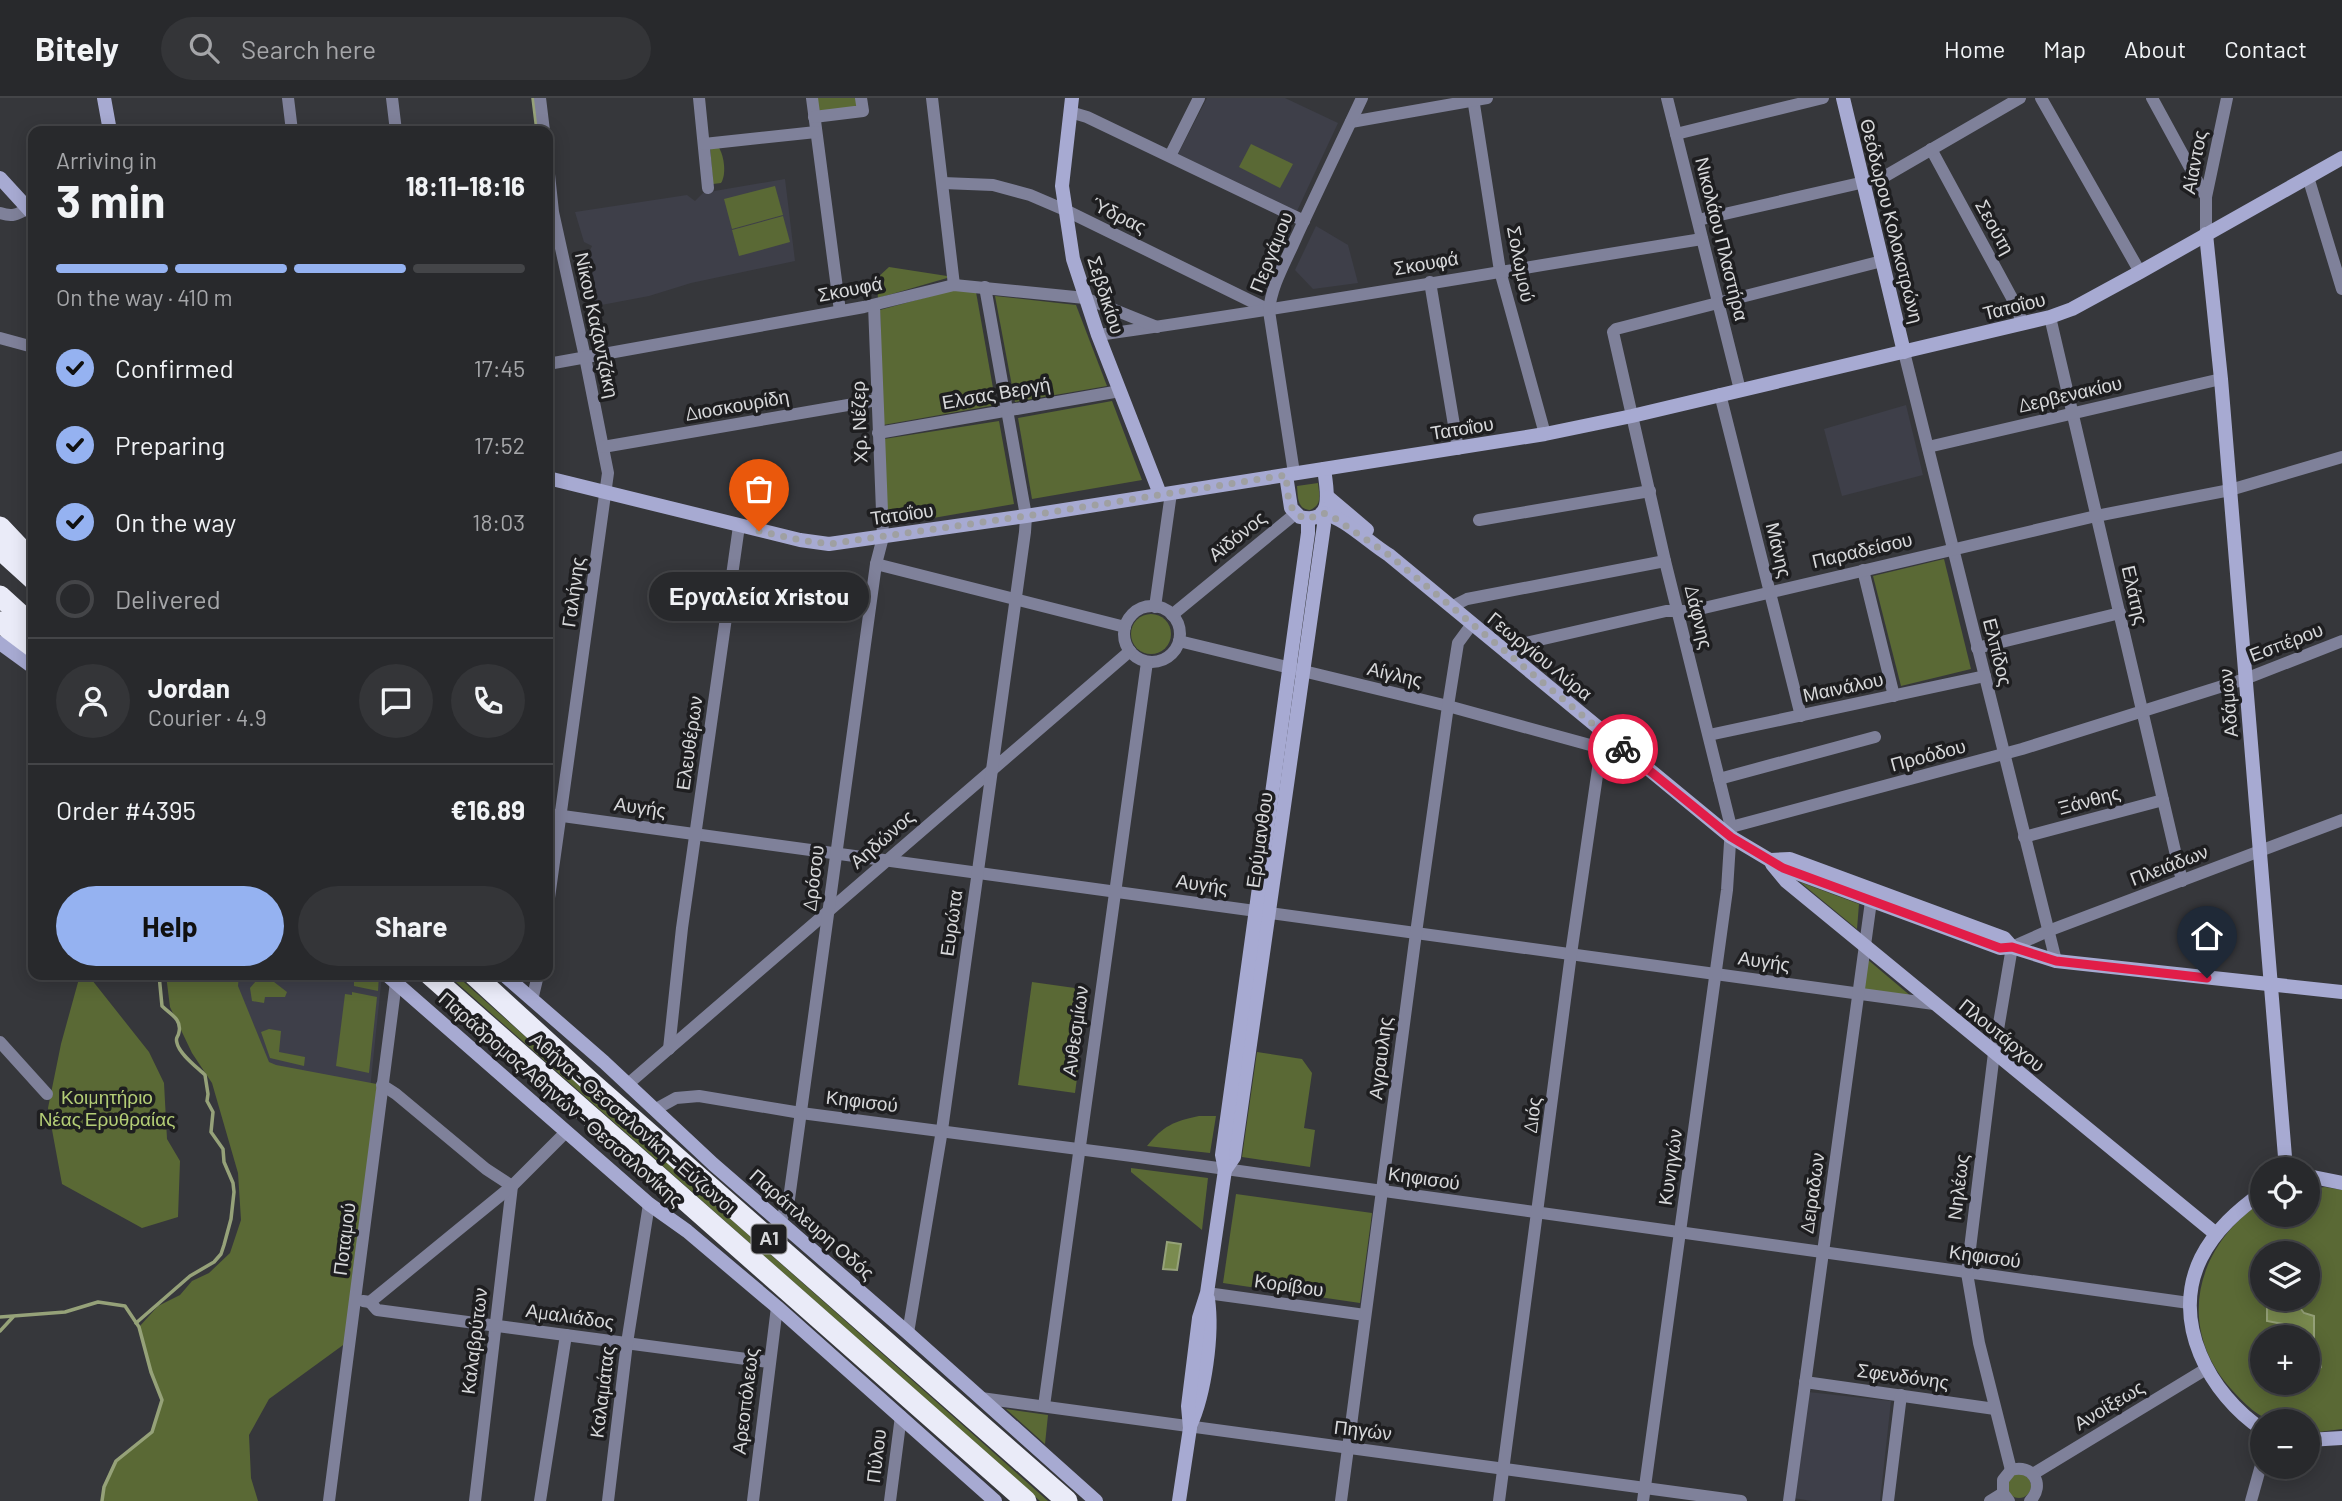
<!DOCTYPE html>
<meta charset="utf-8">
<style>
body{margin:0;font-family:Barlow,sans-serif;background:#343538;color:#f1f3f6;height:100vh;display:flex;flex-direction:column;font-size:26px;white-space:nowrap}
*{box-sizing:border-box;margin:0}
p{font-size:23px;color:#a5a6a9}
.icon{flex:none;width:38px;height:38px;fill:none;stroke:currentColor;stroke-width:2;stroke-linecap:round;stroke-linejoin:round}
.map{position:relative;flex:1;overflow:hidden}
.sheet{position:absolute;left:28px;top:28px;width:525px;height:854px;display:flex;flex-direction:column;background:#28292c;border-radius:14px;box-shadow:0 4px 18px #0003,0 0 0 2px #444548}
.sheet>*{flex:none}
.buttons{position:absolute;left:2250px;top:1059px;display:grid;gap:14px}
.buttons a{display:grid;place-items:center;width:70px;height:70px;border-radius:50%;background:#28292c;box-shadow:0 4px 18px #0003,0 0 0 2px #444548;font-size:35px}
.pin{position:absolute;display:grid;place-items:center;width:60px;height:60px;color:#fff;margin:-72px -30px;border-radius:50% 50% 50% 0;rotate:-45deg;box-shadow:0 0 7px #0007}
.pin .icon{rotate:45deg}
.courier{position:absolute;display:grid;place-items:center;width:70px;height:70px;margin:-35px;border:5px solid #e11d48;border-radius:50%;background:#fff;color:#222;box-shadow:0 2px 9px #0007}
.bubble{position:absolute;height:49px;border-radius:24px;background:#28292c;box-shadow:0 4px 18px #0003,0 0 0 2px #444548;font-size:23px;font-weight:700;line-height:49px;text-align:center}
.summary em{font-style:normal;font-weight:700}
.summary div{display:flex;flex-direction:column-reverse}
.summary{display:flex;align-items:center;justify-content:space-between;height:119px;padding:0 28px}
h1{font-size:46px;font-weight:700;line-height:52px}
.bar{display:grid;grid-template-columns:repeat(4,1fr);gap:10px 7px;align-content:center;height:84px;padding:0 28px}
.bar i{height:9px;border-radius:5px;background:#444548}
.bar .on{background:#95b2f1}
.bar p{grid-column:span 4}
.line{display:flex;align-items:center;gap:18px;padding:0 28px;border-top:2px solid #444548}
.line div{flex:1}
.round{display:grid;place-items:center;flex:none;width:74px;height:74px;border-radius:37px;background:#343538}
ol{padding:0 28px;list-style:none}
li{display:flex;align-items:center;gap:21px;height:77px}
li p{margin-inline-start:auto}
li .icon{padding:7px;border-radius:50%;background:#95b2f1;color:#111;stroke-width:4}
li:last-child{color:#a5a6a9}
li i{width:38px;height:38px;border:4px solid #444548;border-radius:50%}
.button{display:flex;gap:14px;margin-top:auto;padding:14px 28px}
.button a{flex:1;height:80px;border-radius:42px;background:#95b2f1;color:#111;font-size:28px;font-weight:700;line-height:80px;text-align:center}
.button a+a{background:#343538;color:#f1f3f6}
header{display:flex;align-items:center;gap:42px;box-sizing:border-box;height:98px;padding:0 35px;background:#28292c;border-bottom:2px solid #444548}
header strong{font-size:33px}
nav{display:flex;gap:38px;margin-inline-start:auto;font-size:24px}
.search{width:490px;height:63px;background:#343538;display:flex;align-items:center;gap:18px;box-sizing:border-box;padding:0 24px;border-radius:38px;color:#a5a6a9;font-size:26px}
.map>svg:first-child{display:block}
.built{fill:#3e3f49}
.green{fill:#5a6935;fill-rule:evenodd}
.water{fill:#7a8b4f;stroke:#96a279;stroke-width:2}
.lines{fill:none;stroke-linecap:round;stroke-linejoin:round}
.stream{stroke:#96a279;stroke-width:3.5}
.street{stroke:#7f819a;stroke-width:12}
.secondary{stroke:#a7aad2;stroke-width:14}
.highway{stroke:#eaebf8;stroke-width:21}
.done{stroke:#9fa0a2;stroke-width:7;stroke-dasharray:0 12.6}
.route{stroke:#e11d48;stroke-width:9}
.labels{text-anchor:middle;stroke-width:7;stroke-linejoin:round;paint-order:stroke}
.shield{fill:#1e1e20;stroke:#a0a0a2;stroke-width:2}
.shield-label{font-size:18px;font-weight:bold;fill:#d7d8da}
.street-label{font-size:19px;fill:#d7d8da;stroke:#1e1e20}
.park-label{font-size:19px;fill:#b4ce76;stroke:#1e1e20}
</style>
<header>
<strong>Bitely</strong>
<div class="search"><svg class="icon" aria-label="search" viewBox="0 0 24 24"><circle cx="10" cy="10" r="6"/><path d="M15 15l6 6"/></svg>Search here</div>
<nav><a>Home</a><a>Map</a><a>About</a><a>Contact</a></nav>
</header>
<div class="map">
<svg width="2342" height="1403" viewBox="0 0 2342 1403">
<rect width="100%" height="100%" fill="#36373b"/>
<g class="built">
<path d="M1207 0H1285L1338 25 1297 113 1178 56Z"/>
<path d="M785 81 795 163 691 185 649 198 596 208 584 164 592 148 584 144 575 114 687 97 695 103 703 95Z"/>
<path d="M1316 128 1348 147 1358 185 1313 191 1295 172Z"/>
<path d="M1906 307 1923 377 1842 398 1824 331Z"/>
<path d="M230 877H382L369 1001 271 982Z"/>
<path d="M1808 1294 1891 1303 1880 1403H1812L1793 1400Z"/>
</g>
<g class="green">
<path d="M817 0H858L860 10 819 16Z"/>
<path d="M1251 46 1293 66 1280 90 1239 69Z"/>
<path d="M717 47C724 55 727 76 721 85L713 86 710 48Z"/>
<path d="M775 88 783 117 732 131 724 101Z"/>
<path d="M783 118 790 144 739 158 732 132Z"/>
<path d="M889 169 947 178V180L878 200 876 181Z"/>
<path d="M953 192 976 194 996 307 883 327 880 212Z"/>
<path d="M995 198 1076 207 1107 288 1015 304Z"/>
<path d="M1112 303 1142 382 1032 401 1018 320Z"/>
<path d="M999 323 1014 406 887 428 884 341Z"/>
<path d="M1318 385C1319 396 1323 407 1310 412 1297 411 1298 399 1297 388Z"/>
<path d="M1944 461 1971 571 1901 588 1873 478Z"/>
<circle cx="1151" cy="536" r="20"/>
<path d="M1800 784 1859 806 1857 831Z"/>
<path d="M1867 861 1912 899 1860 895Z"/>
<path d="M80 877H88L149 954 164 985 167 1041 180 1063 178 1119 142 1130 62 1086 48 1010 61 946Z"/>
<path d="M166 877H239L238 888 269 964 276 967 382 987 350 1242 269 1301 249 1337 251 1380 258 1403H102L104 1389 116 1363 152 1334 162 1302 151 1274 139 1229 158 1208 180 1197 192 1183 209 1175 230 1155 241 1122 238 1075 212 985 192 955 170 909Z"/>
<path d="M261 877H265L287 894 285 899H265L264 905 252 903 250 890Z"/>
<path d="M349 877H379L378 893 354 888V884L348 883Z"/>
<path d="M448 877H456L1048 1403H1040Z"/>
<path d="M1032 884 1089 892 1075 995 1018 987Z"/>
<path d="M352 894 377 899 369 975 336 968 345 896 352 897Z"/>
<path d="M269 931 281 933 279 954 305 959 304 968 270 960 261 934Z"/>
<path d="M1257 954 1302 961 1312 975 1304 1030 1315 1032 1310 1069 1242 1059Z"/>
<path d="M1199 1018H1216L1210 1055 1147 1048C1163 1028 1174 1023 1199 1018Z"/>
<path d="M1131 1070 1208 1080 1202 1132 1131 1074Z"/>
<path d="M2325 1089 2342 1092V1331L2319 1334 2308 1332V1323C2298 1323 2286 1324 2276 1323 2259 1321 2244 1305 2232 1292 2175 1230 2195 1148 2263 1103V1116H2308V1091ZM2263 1155H2308V1200H2263ZM2263 1239H2308V1284H2263Z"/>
<path d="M1236 1096 1372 1115 1360 1205 1223 1185Z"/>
<path d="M1006 1311 1048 1317 1045 1346Z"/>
<circle cx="2019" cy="1388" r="12"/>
</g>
<g class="water">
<path d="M1167 1144 1181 1146 1177 1172 1163 1171Z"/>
<path d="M2287 1201H2293L2304 1215 2314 1218V1249L2321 1269 2309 1284 2308 1239H2294L2283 1226 2267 1223V1208Z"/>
</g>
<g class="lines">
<g class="stream">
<path d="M533 0 537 33"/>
<path d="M0 1219 65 1214 98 1204 125 1208 139 1229 151 1274 162 1302 152 1334 116 1363 104 1389 102 1403"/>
<path d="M136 1225 190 1178 214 1164 221 1156 224 1147 231 1121 234 1094 233 1085 224 1064 223 1051 211 1034 213 1014 207 1003 208 996 205 977C198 970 179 956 177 945 175 938 178 941 179 934 182 921 170 916 162 908L159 877"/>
<path d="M0 1233 13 1219"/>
</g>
<g class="street">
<path d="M288 0 292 33"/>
<path d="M392 0 396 33"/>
<path d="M540 0 544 33"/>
<path d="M699 0 708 90"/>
<path d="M812 0 840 213"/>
<path d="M932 0 954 187"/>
<path d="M1473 0 1500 173 1545 336"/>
<path d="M1667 0 1740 292"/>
<path d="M2041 0 2140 174"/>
<path d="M2152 0 2206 99"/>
<path d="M1070 14 1087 19 1304 123"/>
<path d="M814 19 863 13 861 0"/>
<path d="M1351 24 1487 0"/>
<path d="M1676 36 1823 0"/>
<path d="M704 46 816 34"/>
<path d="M1931 51 2013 202 2023 226"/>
<path d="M1170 58 1199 0"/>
<path d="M548 67 553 114 585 259 608 375 548 807"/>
<path d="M2308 79 2342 191"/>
<path d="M943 85 993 87 1030 97 1065 112 1269 212"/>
<path d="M0 115C12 119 17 117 28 110"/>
<path d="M1698 122 1882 80 2020 0"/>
<path d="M2206 136V99L2227 0"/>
<path d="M1430 184 1458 351"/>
<path d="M2050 219 2182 783"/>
<path d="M1098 237C1300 209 1501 173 1702 141"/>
<path d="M0 240 33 249"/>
<path d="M1904 254 2056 863"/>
<path d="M548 266 864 209 954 187 1085 200 1157 229"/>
<path d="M1720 296 1801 618"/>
<path d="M878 335 1120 293"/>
<path d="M603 349 877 302"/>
<path d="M1928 349 2221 281"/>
<path d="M1294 375 1269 213C1271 188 1285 165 1295 142 1317 94 1340 47 1362 0"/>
<path d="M1479 422 1650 393"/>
<path d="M876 466 1125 529"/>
<path d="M1863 472 1894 598"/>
<circle cx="1152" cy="536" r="28"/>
<path d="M1155 509 1171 395"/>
<path d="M1451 509 1467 501 1665 463"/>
<path d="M1172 517 1295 416"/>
<path d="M1179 543 1448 608 1601 650"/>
<path d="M1977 550 2120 515"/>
<path d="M1507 556 1521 546 1666 513H1691L2096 418 2230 392 2342 359"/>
<path d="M1709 637 1985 578"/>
<path d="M1719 681 1875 639"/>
<path d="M548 716 1934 906"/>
<path d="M1731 729 2022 651 2245 581 2342 543"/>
<path d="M2024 739 2163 702"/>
<path d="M532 902 538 877"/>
<path d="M0 944 47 996"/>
<path d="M669 951 682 830 739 428"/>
<path d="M628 986 1130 553"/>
<path d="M382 987 396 996 486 1071 512 1088 475 1403"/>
<path d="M656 1011 676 1000 699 998 801 1015 1132 1058 2189 1205"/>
<path d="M780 1125 789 1101 876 466 883 439 874 207"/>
<path d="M1207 1195 1365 1217"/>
<path d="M363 1203 370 1204 512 1088 566 1034"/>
<path d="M370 1204 377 1212 769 1264"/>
<path d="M908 1235 942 1032 1025 434 1026 418 985 189"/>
<path d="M1805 1284 1995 1311"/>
<path d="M981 1300 1741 1403"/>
<path d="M1044 1308 1147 564"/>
<path d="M2011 1372 1979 1245 1967 1175 1994 955 2012 849 2048 833 2342 722"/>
<path d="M2033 1376 2206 1271"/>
<path d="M329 1403 396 884"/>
<path d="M540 1403 566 1237"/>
<path d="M608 1403 627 1245 649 1106"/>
<path d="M753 1403 777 1209"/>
<path d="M890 1403 901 1318"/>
<path d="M1341 1403 1416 835 1448 608 1458 545 1472 526"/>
<path d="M1499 1403 1571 856 1601 650 1610 640"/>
<path d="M1643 1403 1727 792 1731 729 1665 463 1613 234 1616 231 1882 163"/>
<path d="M1789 1403 1872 796"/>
<path d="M1888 1403 1901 1297"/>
<path d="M1990 1403 2003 1395"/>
<path d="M2009 1403 2003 1395V1382L2011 1372C2032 1365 2046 1387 2030 1403"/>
<path d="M2251 1403 2263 1360"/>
</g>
<g class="secondary">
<path d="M104 0 110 33"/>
<path d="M1072 0 1062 88 1073 161 1098 237 1160 396"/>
<path d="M1843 0 1904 254"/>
<path d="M0 80 33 116"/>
<path d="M2206 136 2221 281 2286 1071"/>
<path d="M1286 377 1291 410 1300 419C1335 427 1327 392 1324 371"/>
<path d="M548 380 800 442 829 446 1026 418 1545 336 1632 318 2050 219 2072 211 2140 174 2342 60"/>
<path d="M1328 399 1367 432"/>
<path d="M1322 415C1344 419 1369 445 1389 457L1731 739 1783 770 2000 850 2012 849 2056 863 2342 894"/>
<path d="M0 545 33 569"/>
<path d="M1771 762 1790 761 2004 840 2012 849"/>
<path d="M1772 766 1786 783 2216 1136"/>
<path d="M387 877 649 1106 687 1133 777 1209 995 1403"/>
<path d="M504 877 604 964 713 1066 908 1235 1096 1403"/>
<path d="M1225 1072 1234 1059 1324 427 1322 415"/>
<path d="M2308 1078 2342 1085"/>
<path d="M2263 1094C2238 1112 2215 1132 2201 1160 2170 1223 2209 1296 2263 1332"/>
<path d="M1190 1328C1205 1296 1213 1236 1208 1201"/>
<path d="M2308 1342 2342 1340"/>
<path d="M1179 1403 1190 1330 1188 1308 1199 1220 1207 1195 1225 1072 1222 1057 1308 435V421"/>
</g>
<g class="highway">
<path d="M0 429 33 464"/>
<path d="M0 451 33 481"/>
<path d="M0 498 33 528"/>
<path d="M0 524 33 549"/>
<path d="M430 877 1026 1403"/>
<path d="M474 877 593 986 1067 1403"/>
</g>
</g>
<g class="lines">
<path class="done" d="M759 433 800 442 829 446 1026 418 1286 377C1288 395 1286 416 1308 421L1322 415 1330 417 1389 457 1623 651"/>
<path class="route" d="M1623 651 1731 739 1783 770 2000 850 2012 849 2056 863 2207 880"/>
</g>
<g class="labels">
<rect class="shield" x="751.5" y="1126.5" width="35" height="29" rx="5"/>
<g class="shield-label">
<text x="769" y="1147">Α1</text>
</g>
<g class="street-label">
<text transform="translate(2194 64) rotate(-79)" y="7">Αίαντος</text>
<text transform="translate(1119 117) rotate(26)" y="7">Ύδρας</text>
<text transform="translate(1892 123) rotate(76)" y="7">Θεόδωρου Κολοκοτρώνη</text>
<text transform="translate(1995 129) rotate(61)" y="7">Σεούτη</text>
<text transform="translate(1722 141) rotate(76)" y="7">Νικολάου Πλαστήρα</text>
<text transform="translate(1271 154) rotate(-68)" y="7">Περγάμου</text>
<text transform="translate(1426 165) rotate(-10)" y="7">Σκουφά</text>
<text transform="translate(1521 166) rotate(79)" y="7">Σολωμού</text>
<text transform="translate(850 191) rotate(-11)" y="7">Σκουφά</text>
<text transform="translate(1106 197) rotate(72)" y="7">Σεβδικίου</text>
<text transform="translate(2014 208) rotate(-14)" y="7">Τατοΐου</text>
<text transform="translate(597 227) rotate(78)" y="7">Νίκου Καζαντζάκη</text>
<text transform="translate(996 295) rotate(-10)" y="7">Ελσας Βεργή</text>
<text transform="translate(2070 296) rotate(-13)" y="7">Δερβενακίου</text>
<text transform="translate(737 307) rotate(-10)" y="7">Διοσκουρίδη</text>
<text transform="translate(859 324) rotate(-92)" y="7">Χρ. Νέζερ</text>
<text transform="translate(1462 330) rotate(-9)" y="7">Τατοΐου</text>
<text transform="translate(902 416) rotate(-8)" y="7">Τατοΐου</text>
<text transform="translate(1237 438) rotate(-39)" y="7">Αϊδόνος</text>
<text transform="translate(1779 452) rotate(76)" y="7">Μάνης</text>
<text transform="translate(1862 452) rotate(-13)" y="7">Παραδείσου</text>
<text transform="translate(573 494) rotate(-82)" y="7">Γαλήνης</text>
<text transform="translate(2135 497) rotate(77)" y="7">Ελάτης</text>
<text transform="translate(1699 519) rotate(76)" y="7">Δάφνης</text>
<text transform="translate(2286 544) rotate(-21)" y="7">Εσπέρου</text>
<text transform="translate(1998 554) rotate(76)" y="7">Ελπίδος</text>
<text transform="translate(1540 558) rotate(39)" y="7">Γεωργίου Λύρα</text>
<text transform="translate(1395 576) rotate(13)" y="7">Αίγλης</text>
<text transform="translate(1843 589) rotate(-12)" y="7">Μαινάλου</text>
<text transform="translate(2228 605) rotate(-95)" y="7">Αδάμων</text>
<text transform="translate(689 645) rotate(-82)" y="7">Ελευθέρων</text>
<text transform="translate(1928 657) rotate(-15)" y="7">Προόδου</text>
<text transform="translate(2089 702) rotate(-15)" y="7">Ξάνθης</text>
<text transform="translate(640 709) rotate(8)" y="7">Αυγής</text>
<text transform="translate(882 741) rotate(-41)" y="7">Αηδώνος</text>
<text transform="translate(1259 742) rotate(-82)" y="7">Ερύμανθου</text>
<text transform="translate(2169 767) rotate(-21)" y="7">Πλειάδων</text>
<text transform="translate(813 780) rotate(-83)" y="7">Δρόσου</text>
<text transform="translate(1202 786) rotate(8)" y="7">Αυγής</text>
<text transform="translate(951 825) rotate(-82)" y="7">Ευρώτα</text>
<text transform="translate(1764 863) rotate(8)" y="7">Αυγής</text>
<text transform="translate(1075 933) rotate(-82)" y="7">Ανθεσμίων</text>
<text transform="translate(2002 937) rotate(39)" y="7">Πλουτάρχου</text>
<text transform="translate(1380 960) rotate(-83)" y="7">Αγραυλης</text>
<text transform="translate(561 1001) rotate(41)" y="7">Παράδρομος Αθηνών - Θεσσαλονίκης</text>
<text transform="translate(862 1003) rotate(7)" y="7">Κηφισού</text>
<text transform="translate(1532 1017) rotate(-83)" y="7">Διός</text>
<text transform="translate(633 1025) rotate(41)" y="7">Αθήνα - Θεσσαλονίκη - Εύζωνοι</text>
<text transform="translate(1670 1069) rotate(-82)" y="7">Κυνηγών</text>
<text transform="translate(1424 1080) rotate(8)" y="7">Κηφισού</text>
<text transform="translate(1958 1089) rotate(-83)" y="7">Νηλέως</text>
<text transform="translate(1812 1095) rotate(-82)" y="7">Δειραδων</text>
<text transform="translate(812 1126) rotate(41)" y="7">Παράπλευρη Οδός</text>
<text transform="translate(344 1141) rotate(-83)" y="7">Ποταμού</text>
<text transform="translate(1985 1158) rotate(8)" y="7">Κηφισού</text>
<text transform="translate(1289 1187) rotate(8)" y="7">Κορίβου</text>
<text transform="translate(570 1218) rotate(8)" y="7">Αμαλιάδος</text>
<text transform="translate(474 1243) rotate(-83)" y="7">Καλαβρύτων</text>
<text transform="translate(1903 1278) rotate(8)" y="7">Σφενδόνης</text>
<text transform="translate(602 1294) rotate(-83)" y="7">Καλαμάτας</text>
<text transform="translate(745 1303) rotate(-83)" y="7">Αρεοπόλεως</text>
<text transform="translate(2109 1307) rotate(-31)" y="7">Ανοίξεως</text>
<text transform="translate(1363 1332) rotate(7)" y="7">Πηγών</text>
<text transform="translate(876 1358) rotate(-83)" y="7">Πύλου</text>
</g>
<g class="park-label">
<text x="107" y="1006">Κοιμητήριο<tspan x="107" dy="22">Νέας Ερυθραίας</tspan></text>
</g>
</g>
</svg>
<div class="buttons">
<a><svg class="icon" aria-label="locate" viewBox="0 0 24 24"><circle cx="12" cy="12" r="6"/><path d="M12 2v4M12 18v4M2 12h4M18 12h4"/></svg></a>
<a><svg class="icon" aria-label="layers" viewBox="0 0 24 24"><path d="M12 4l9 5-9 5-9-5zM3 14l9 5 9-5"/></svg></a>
<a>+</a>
<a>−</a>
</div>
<div class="pin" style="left:759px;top:433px;background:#ea580c"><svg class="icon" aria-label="bag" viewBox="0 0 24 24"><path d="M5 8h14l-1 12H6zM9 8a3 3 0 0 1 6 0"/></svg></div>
<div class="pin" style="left:2207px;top:880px;background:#1f2937"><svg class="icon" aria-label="home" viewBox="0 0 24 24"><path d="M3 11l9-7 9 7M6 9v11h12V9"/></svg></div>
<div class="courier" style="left:1623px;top:651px"><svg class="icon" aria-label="bike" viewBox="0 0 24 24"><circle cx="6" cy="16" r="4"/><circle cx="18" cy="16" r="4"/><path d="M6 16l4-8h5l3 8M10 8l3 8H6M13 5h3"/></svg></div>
<div class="bubble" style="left:649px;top:474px;width:220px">Εργαλεία Xristou</div>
<section class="sheet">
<div class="summary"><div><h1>3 min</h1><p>Arriving in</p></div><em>18:11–18:16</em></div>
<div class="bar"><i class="on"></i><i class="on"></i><i class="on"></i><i></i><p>On the way · 410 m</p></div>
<ol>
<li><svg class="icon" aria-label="check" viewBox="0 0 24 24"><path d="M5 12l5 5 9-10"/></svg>Confirmed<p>17:45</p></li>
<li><svg class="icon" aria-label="check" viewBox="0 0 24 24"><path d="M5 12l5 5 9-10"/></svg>Preparing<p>17:52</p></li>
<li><svg class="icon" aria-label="check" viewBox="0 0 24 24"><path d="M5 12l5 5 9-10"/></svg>On the way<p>18:03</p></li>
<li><i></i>Delivered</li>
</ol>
<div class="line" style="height:126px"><a class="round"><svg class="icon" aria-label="person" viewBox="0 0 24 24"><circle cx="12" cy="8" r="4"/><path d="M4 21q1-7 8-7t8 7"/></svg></a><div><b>Jordan</b><p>Courier · 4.9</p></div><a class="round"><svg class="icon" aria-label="chat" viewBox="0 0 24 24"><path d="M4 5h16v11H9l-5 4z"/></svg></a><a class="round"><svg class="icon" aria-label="phone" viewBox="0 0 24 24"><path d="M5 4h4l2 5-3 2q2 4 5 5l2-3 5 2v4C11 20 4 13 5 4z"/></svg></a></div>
<div class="line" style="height:91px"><div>Order #4395</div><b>€16.89</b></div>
<div class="button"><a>Help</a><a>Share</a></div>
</section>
</div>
